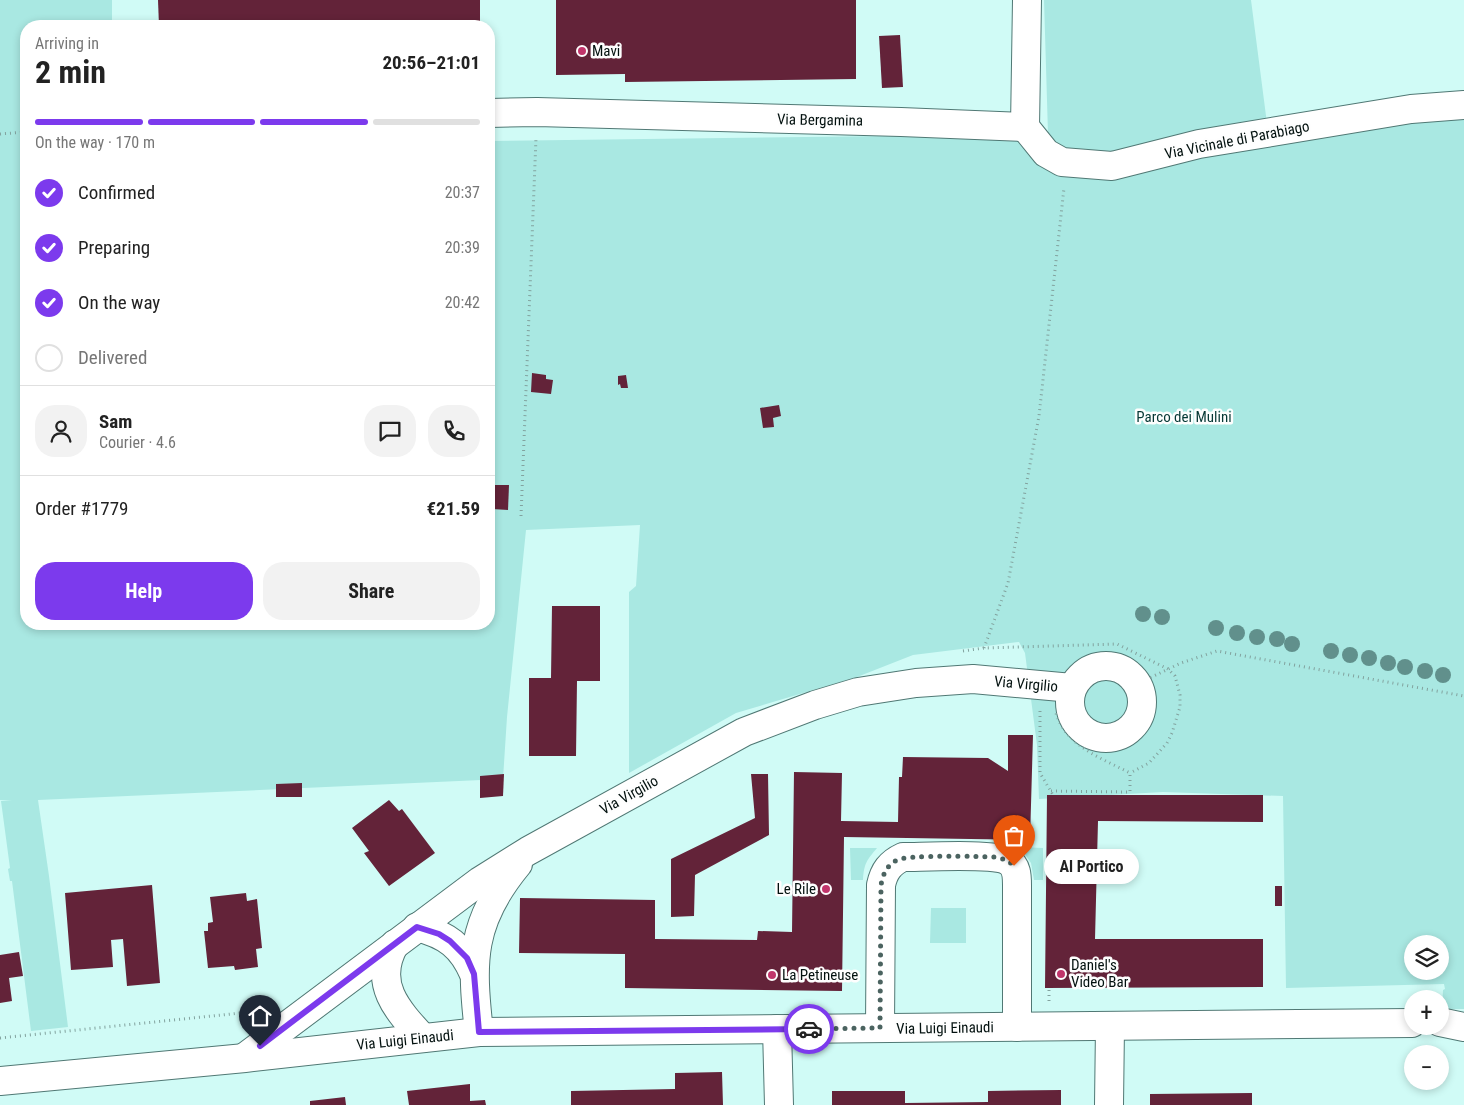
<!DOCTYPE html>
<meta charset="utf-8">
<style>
body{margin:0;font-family:"Roboto Condensed",sans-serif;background:#f2f2f2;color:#222;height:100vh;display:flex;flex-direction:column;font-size:19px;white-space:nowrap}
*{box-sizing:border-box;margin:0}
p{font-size:16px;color:#767676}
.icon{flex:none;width:28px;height:28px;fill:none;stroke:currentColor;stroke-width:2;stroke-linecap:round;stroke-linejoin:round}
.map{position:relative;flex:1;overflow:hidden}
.panel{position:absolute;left:20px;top:20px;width:475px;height:610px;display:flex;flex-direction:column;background:#fff;border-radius:20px;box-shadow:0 2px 8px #0003}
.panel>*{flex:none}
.buttons{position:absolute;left:1404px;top:935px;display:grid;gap:10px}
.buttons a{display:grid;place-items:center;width:45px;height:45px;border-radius:50%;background:#fff;box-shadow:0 2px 8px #0003;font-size:25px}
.pin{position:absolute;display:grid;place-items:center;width:42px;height:42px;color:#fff;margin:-51px -21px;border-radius:50% 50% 50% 0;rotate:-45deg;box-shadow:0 0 5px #0007}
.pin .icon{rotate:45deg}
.courier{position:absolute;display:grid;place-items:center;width:50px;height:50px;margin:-25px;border:4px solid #7c3aed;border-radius:50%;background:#fff;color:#222;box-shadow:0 1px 6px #0007}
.bubble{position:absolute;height:35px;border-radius:18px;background:#fff;box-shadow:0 2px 8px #0003;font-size:16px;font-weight:700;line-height:35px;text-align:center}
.head em{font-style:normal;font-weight:700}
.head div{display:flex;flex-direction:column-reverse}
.head{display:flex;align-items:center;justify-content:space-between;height:85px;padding:0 15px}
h1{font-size:32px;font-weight:700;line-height:38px}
.bar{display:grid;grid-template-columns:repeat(4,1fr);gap:8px 5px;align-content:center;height:60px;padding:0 15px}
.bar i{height:6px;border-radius:4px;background:#e0e0e0}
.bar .selected{background:#7c3aed}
.bar p{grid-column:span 4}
.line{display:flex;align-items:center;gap:12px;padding:0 15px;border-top:1px solid #e0e0e0}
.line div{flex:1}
.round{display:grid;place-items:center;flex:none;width:52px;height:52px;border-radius:20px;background:#f2f2f2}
ol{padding:0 15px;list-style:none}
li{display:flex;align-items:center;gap:15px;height:55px}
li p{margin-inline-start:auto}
li .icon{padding:5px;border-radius:50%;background:#7c3aed;color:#fff;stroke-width:4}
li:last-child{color:#767676}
li i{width:28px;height:28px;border:2px solid #e0e0e0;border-radius:50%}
.primary-button{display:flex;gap:10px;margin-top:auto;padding:10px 15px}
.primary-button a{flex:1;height:58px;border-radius:20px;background:#7c3aed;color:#fff;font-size:20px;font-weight:700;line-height:58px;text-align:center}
.primary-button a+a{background:#f2f2f2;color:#222}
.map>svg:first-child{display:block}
.green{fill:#a9e8e2;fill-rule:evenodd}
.building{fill:#632339}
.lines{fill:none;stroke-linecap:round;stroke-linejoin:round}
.minor-casing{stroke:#507874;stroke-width:30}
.path{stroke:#82a29e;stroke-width:3;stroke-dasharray:1 4;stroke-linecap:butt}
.minor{stroke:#fff;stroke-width:28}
.tree{fill:#61908c}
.done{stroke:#4b6360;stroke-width:5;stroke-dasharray:0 9}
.route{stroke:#7c3aed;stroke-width:6}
.poi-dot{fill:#c1356b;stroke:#fefefe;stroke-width:2}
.labels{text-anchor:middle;stroke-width:5;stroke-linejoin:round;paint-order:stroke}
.poi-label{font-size:15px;fill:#03110f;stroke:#fefefe;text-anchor:start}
.street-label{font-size:15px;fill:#03110f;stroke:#fefefe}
.park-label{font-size:15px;fill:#063835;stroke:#fefefe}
</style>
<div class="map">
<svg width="1464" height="1105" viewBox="0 0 1464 1105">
<rect width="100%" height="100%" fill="#d0fbf6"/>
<g class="green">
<path d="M0 0H112V26H26V624H489V141L1048 134 1044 0H1251L1269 139 1448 117 1464 118V1009H1442L1443 990 1445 989 1444 984 1286 988 1283 796 1163 792 1039 799 1037 745 1025 653 1019 642 913 655 857 677 736 713 629 773V592L636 586 640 525 526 530 507 717 503 779 38 800 49 876 68 1027 31 1031 12 881H10L8 869 10 868 1 801 12 800H0ZM1412 944H1440V971H1412Z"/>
<path d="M1020 847 1043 848V880H1034L1031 863Z"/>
<path d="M850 848H877C867 860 864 863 863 880H851Z"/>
<path d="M931 908H966V943H930Z"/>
</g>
<g class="building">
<path d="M158 0H480V26H159Z"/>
<path d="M556 0H856V79L625 82V74L556 75Z"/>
<path d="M900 35 903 87 882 88 879 36Z"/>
<path d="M532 373 546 375V379L553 380 551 394 531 392Z"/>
<path d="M626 375 628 388H621L620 384 618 385V376Z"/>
<path d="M779 405 781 416 773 418 774 427 763 428 760 408Z"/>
<path d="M492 485H509L508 510 492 509Z"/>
<path d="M552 606H600V681H577L576 756H529V678H551Z"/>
<path d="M1008 735H1033L1030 840 844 837 842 991 625 988V954L519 953 520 898 655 900V939L757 940 758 931 792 932 794 772 842 773 841 821 898 822 899 777H902L903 757 988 758 1008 771Z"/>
<path d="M504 774 503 796 480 798V776Z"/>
<path d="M751 774H768L769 835 695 875 694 916 671 917V859L755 818Z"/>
<path d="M302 783V797H276V784Z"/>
<path d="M1047 795H1263V822L1098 821 1095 939H1263V987L1045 988Z"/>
<path d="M389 800 399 811 402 809 435 853 389 886 364 853 369 851 352 828Z"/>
<path d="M152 885 160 983 127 986 123 939 111 940 113 967 71 970 65 893Z"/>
<rect x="1275" y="886" width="7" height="20"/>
<path d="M246 893 247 901 257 899 262 948 256 949 258 967 235 970 234 966 208 968 204 931H208V923L213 922 210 897Z"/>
<path d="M19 952 23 976 9 978 12 1001 0 1003V955Z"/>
<path d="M722 1072 723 1105H571V1091L675 1089V1073Z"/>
<path d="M470 1084V1101L485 1100 486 1105H409L407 1091Z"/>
<path d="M1061 1090V1105H832V1091H905V1103L988 1102V1091Z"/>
<path d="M1252 1093V1105H1150V1094Z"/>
<path d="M345 1097 346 1105H310V1101Z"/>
</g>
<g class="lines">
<g class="minor-casing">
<g id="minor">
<path d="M489 113 537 112 901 122 1025 127 1027 0"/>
<path d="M1025 127 1046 153 1062 162 1112 166 1199 144 1411 109 1464 105"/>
<circle cx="1106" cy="702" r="36"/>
<path d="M417 927C447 935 462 946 474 974"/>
<path d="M395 944C372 983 397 1010 423 1038"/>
<path d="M1440 1022 1464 1027"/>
<path d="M880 1028 881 885C884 871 890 863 903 857 923 857 994 853 1008 861 1017 866 1017 876 1017 885V1027"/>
<path d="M777 1029 779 1105"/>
<path d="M479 1032C471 961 470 922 518 864"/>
<path d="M245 1057 480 881 528 851 744 732 815 705 858 692 916 683 973 679 1072 688"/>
<path d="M0 1081 245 1058 479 1032 1412 1023"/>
<path d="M1109 1105 1110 1026"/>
</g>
</g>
<g class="path">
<path d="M0 134 26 132"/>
<path d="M521 516 536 138"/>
<path d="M984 648 1008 583 1039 416 1064 188"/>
<path d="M963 651 984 648 1117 644 1168 669 1175 676 1180 695V707L1172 733 1167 743 1149 763 1130 773"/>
<path d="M1137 684 1181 663 1217 651 1464 696"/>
<path d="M1040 711V773L1053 795"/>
<path d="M1051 791 1130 792V773C1101 758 1066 746 1056 713"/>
<path d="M1049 1001V988"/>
<path d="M0 1038 260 1011"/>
</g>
<use href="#minor" class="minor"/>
</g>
<g class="tree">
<circle cx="1143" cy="614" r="8"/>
<circle cx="1162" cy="617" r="8"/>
<circle cx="1216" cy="628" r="8"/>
<circle cx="1237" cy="633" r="8"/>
<circle cx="1257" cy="637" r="8"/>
<circle cx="1277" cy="639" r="8"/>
<circle cx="1292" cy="644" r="8"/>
<circle cx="1331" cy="651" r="8"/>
<circle cx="1350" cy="655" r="8"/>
<circle cx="1369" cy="658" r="8"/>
<circle cx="1388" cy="663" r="8"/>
<circle cx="1405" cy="667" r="8"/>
<circle cx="1425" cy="671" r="8"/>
<circle cx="1443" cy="675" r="8"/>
</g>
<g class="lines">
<path class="done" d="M809 1029 880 1028 881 885C883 874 887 865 897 860 906 855 979 856 993 857 1001 858 1008 860 1014 866"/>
<path class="route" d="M260 1046 417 927 439 934 450 941 467 958 474 974 479 1032 809 1029"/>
</g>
<g class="poi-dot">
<circle cx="582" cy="51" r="5"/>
<circle cx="826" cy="889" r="5"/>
<circle cx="1061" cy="974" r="5"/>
<circle cx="772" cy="975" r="5"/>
</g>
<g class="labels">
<g class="poi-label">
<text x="592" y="56">Mavi</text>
<text x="816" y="894" text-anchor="end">Le Rile</text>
<text x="1071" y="970">Daniel's<tspan x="1071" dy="17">Video Bar</tspan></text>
<text x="782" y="980">La Petineuse</text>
</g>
<g class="street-label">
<text transform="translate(820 120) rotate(1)" y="5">Via Bergamina</text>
<text transform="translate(1237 140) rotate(-11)" y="5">Via Vicinale di Parabiago</text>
<text transform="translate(1026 684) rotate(5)" y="5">Via Virgilio</text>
<text transform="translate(629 795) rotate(-29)" y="5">Via Virgilio</text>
<text transform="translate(945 1028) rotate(-1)" y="5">Via Luigi Einaudi</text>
<text transform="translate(405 1040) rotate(-6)" y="5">Via Luigi Einaudi</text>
</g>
<g class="park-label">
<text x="1184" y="422">Parco dei Mulini</text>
</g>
</g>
</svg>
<div class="buttons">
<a><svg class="icon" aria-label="layers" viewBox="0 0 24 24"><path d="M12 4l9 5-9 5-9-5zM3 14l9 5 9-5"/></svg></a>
<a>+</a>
<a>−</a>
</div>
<div class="pin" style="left:1014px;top:866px;background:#ea580c"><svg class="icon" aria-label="bag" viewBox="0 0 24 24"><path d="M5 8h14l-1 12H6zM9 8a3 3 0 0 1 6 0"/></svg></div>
<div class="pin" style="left:260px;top:1046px;background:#1f2937"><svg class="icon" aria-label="home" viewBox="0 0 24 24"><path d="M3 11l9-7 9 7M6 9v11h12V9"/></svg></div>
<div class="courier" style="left:809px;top:1029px"><svg class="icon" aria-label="car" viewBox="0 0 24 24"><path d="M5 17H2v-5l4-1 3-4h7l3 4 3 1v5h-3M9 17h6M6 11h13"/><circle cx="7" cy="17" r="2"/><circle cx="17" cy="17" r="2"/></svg></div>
<div class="bubble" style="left:1044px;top:849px;width:95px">Al Portico</div>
<section class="panel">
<div class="head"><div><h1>2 min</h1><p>Arriving in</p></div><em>20:56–21:01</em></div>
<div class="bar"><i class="selected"></i><i class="selected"></i><i class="selected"></i><i></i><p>On the way · 170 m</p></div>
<ol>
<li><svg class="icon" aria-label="check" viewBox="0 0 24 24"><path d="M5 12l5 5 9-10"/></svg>Confirmed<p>20:37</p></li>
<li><svg class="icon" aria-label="check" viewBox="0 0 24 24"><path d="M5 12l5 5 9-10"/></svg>Preparing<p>20:39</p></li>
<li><svg class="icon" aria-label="check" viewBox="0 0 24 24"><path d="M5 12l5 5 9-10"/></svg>On the way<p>20:42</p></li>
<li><i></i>Delivered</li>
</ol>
<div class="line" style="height:90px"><a class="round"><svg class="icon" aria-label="person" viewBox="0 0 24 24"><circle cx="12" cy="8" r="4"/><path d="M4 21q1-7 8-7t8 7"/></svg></a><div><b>Sam</b><p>Courier · 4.6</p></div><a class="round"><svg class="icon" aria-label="chat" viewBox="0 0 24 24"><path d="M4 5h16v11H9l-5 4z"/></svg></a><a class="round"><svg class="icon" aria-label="phone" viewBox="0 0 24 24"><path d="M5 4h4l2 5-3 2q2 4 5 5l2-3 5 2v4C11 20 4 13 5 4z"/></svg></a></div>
<div class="line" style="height:65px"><div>Order #1779</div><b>€21.59</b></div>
<div class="primary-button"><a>Help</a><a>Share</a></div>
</section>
</div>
